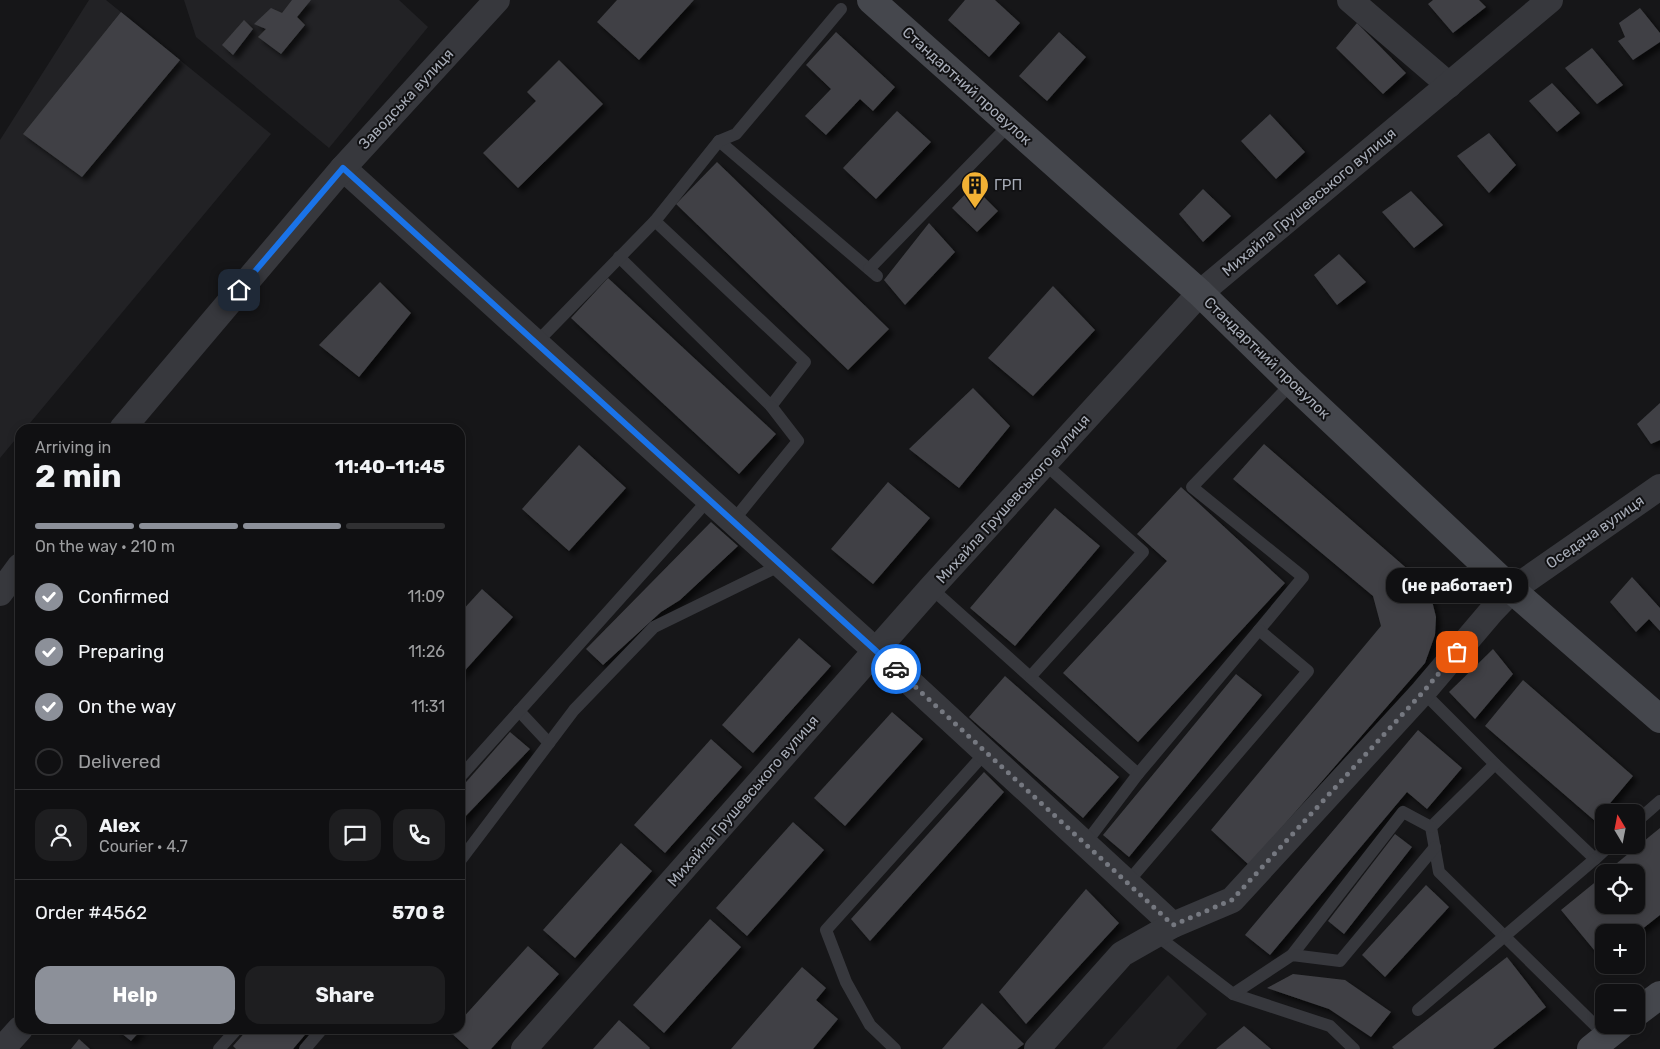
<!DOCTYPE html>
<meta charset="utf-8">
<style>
body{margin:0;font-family:Rubik,sans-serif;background:#1e1e20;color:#f1f3f6;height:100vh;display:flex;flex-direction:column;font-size:19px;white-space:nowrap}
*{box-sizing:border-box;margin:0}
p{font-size:16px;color:#9c9d9f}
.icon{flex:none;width:28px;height:28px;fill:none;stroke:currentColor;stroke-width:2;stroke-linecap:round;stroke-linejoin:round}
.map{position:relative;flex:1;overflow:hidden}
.drawer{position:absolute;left:15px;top:424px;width:450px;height:610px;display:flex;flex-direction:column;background:#101012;border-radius:15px;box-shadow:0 2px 8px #0003,0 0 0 1px #303032}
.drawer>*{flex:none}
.needle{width:32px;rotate:350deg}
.buttons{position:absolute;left:1595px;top:804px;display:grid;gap:10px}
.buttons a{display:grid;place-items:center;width:50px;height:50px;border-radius:10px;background:#101012;box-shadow:0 2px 8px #0003,0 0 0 1px #303032;font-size:25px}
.pin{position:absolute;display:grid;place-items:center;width:42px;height:42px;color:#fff;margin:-21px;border-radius:10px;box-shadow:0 2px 8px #0006}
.courier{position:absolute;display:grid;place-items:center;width:50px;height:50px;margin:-25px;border:4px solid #1a73e8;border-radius:50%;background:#fff;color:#222;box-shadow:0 1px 6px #0007}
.bubble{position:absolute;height:35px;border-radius:15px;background:#101012;box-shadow:0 2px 8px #0003,0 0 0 1px #303032;font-size:16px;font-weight:700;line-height:35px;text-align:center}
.overview em{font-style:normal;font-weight:700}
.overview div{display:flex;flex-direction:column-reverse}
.overview{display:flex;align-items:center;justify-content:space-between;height:85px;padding:0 20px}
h1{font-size:32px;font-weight:700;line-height:38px}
.bar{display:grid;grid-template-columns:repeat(4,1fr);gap:8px 5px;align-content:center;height:60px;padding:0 20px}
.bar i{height:6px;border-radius:4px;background:#303032}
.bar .on{background:#8c9099}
.bar p{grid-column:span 4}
.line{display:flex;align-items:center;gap:12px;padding:0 20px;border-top:1px solid #303032}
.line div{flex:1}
.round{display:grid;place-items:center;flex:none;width:52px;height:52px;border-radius:15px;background:#1e1e20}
ol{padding:0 20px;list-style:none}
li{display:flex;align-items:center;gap:15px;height:55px}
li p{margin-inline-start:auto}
li .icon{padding:5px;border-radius:50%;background:#8c9099;color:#fff;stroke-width:4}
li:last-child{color:#9c9d9f}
li i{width:28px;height:28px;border:2px solid #303032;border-radius:50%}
.primary-button{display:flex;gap:10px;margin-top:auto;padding:10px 20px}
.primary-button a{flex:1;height:58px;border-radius:15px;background:#8c9099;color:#fff;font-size:20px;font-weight:700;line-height:58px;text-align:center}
.primary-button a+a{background:#1e1e20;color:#f1f3f6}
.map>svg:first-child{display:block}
.built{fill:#222225}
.building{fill:#404145;filter:url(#shadow)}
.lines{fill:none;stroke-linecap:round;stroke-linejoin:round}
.lane{stroke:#37383d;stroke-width:12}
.street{stroke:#37383d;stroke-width:26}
.secondary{stroke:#45474d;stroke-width:28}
.done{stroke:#757880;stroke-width:5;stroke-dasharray:0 9}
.route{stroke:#1a73e8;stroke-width:6}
.labels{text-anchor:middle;stroke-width:4;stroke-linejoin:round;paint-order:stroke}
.street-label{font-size:15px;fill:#a8adb8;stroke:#111113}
.poi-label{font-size:15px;fill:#a8adb8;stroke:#111113;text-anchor:start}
</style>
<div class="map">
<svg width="1660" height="1049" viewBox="0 0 1660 1049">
<defs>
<filter id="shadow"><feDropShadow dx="4.5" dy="4.5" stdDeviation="2.5" flood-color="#0009"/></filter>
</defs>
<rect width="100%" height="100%" fill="#161618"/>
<g class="built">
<path d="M89 0H106L271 134 25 429H20V434L0 458V140Z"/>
<path d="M184 0H399L428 27 329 148 196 37Z"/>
<path d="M1168 975 1207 1014 1176 1049H1102Z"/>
</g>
<g class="building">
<path d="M292 0H311L297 17 305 25 281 54 258 37 266 29 254 24 271 8 282 13Z"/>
<path d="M617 0H694L639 60 597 22Z"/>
<path d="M965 0H995L1020 23 989 57 948 20Z"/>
<path d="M1433 0H1479L1486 7 1453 33 1428 4Z"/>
<path d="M1640 8 1660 33V42L1633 60 1618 41 1625 37 1619 23Z"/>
<path d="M121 12 180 60 82 177 23 134Z"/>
<path d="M244 20 253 29 233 55 222 45Z"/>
<path d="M1357 23 1406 73 1383 94 1336 48Z"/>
<path d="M836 32 895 87 873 111 860 99 826 135 805 116 831 89 806 65Z"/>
<path d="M1059 32 1086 57 1047 101 1019 76Z"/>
<path d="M1592 48 1623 85 1597 104 1565 68Z"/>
<path d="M559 60 603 104 518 188 483 153 536 101 527 92Z"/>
<path d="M1552 83 1580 113 1557 132 1529 101Z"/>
<path d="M897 111 931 142 876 199 843 168Z"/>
<path d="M1270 114 1305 152 1276 179 1241 141Z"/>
<path d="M1489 133 1516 165 1489 193 1457 156Z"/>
<path d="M717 162 889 329 848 370 676 204Z"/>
<path d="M973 186 998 211 977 232 952 208Z"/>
<path d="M1203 189 1231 216 1203 242 1179 214Z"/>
<path d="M1411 191 1443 225 1414 248 1382 212Z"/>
<path d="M929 223 955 252 905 305 884 280Z"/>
<path d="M1339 254 1366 282 1337 305 1314 275Z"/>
<path d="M608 278 776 434 739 474 571 318Z"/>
<path d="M380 282 411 313 359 377 319 345Z"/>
<path d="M1053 286 1095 330 1033 396 988 358Z"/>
<path d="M973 388 1010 426 959 488 909 449Z"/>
<path d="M1660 403V440L1651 444 1637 424Z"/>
<path d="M1264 444 1419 579 1431 597 1436 617 1435 635 1425 663 1249 865 1211 830 1381 626 1373 596 1233 479Z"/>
<path d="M579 445 626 488 569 551 522 509Z"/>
<path d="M888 482 930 518 873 584 831 549Z"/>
<path d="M1181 487 1285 583 1138 742 1063 673 1167 561 1137 534Z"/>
<path d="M1055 508 1100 546 1015 646 970 608Z"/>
<path d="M711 522 738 546 680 600 661 612 603 665 586 649Z"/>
<path d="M1632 577 1660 608V631L1649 619 1636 632 1610 602Z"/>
<path d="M482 589 513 617 460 676V613Z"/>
<path d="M799 638 831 666 753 753 722 725Z"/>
<path d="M1493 649 1513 674 1475 719 1449 692Z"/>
<path d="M1236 674 1262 695 1129 857 1103 835Z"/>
<path d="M1005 676 1119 777 1083 818 969 717Z"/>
<path d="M1523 680 1633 776 1595 821 1485 726Z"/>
<path d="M892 712 923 739 845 826 814 798Z"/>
<path d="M1418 730 1462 768 1427 809 1407 792 1270 955 1245 935Z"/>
<path d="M510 732 530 749 460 822V789Z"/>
<path d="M711 739 742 767 665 853 634 825Z"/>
<path d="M984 772 1004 792 870 941 851 919Z"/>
<path d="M793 822 824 850 747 936 716 908Z"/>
<path d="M1660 828V915L1636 934 1604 932V962L1561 910 1604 875V905H1636V872H1606Z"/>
<path d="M1395 834 1412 847 1344 934 1328 921Z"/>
<path d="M621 843 652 871 575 958 543 930Z"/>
<path d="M1426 885 1449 907 1385 977 1362 955Z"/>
<path d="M1086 889 1119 923 1026 1024 999 992Z"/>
<path d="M710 919 741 947 664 1033 633 1005Z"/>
<path d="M528 946 559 974 491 1049H469L450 1032 453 1029H460V1021Z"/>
<path d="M1507 957 1546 1007 1493 1049H1394L1392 1047Z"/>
<path d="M802 967 826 988 816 1000 838 1019 813 1049H731Z"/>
<path d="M1293 974 1345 980 1391 1012 1371 1037 1329 1009 1267 988Z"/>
<path d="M982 1003 1024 1044 1017 1049H942Z"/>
<path d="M619 1020 650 1048 649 1049H593Z"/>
<path d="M1244 1026 1271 1049H1216Z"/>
<path d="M116 1029H142L131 1041Z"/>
<path d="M248 1029H310L293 1049H236L233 1046Z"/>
<path d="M79 1039 90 1049H71Z"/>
</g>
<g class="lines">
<g class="lane">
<path d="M719 141 877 276"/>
<path d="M619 257 771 406 805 362 655 221"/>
<path d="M869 269 1010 124"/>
<path d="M536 343 655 221 719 141 736 134 841 9"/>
<path d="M733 521 798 441 771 406"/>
<path d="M931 588 1138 774"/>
<path d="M1259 630 1303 577 1192 487 1292 383"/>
<path d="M1031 676 1143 552 1045 464"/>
<path d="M1423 692 1495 764 1595 859 1610 845"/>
<path d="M519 711 549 743"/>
<path d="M1495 764 1431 827 1439 872 1607 1037"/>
<path d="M460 777 709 499"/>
<path d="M1636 822 1660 801"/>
<path d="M1085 844 1138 774 1259 630 1308 671 1127 883"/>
<path d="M460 861 574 710 654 627 781 565"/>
<path d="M1156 935 1233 994 1330 1026 1354 1049"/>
<path d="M1292 955 1403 812 1431 827"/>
<path d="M1233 994 1292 955 1340 961 1435 847"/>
<path d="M1418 1010 1595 859"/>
<path d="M219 1049 237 1029"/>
<path d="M305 1049 322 1029"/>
<path d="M895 1049 870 1025 846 982 826 930 986 752"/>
</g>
<g class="street">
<path d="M1350 0 1449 85"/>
<path d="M343 168 876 651 1173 925"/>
<path d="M122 429 343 168 497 0"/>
<path d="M0 593 20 566"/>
<path d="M2 1049 20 1029"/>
<path d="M524 1049 931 588 1200 293 1550 0"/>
<path d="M1037 1049 1122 954 1173 925 1232 900 1423 692 1491 612 1512 590 1660 487"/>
</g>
<g class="secondary">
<path d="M871 0 1200 293 1292 383 1512 590 1660 719"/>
<path d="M1636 1013 1660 995"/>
<path d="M1591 1049 1621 1025"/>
</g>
</g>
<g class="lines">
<path class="done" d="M896 669 1173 925 1232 900 1423 692 1457 652"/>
<path class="route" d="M239 290 343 168 896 669"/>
</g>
<defs>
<g id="building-pin" transform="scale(1.4375)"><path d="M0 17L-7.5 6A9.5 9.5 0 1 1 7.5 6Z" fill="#f2b134" stroke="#111113"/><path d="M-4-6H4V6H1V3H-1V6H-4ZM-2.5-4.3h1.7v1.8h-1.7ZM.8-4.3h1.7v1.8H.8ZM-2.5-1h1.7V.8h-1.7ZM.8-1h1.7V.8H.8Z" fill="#111"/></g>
</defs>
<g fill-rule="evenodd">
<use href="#building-pin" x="975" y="185"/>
</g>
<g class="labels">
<g class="street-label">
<text transform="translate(967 86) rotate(42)" y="5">Стандартний провулок</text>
<text transform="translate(406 99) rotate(-47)" y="5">Заводська вулиця</text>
<text transform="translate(1309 202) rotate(-40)" y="5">Михайла Грушевського вулиця</text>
<text transform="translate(1267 358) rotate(44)" y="5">Стандартний провулок</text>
<text transform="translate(1013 499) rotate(-48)" y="5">Михайла Грушевського вулиця</text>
<text transform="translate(1595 532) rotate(-35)" y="5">Оседача вулиця</text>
<text transform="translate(743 801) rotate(-49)" y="5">Михайла Грушевського вулиця</text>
</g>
<g class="poi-label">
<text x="994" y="190">ГРП</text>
</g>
</g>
</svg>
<div class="buttons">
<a><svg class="needle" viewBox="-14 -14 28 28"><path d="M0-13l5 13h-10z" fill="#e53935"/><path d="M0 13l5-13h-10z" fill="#9c9d9f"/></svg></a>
<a><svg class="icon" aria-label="locate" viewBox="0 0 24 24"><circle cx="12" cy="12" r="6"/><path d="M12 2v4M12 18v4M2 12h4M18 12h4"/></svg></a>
<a>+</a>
<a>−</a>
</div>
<div class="pin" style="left:1457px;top:652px;background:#ea580c"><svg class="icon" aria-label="bag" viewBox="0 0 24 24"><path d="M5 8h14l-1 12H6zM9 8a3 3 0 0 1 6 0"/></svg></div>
<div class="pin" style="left:239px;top:290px;background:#1f2937"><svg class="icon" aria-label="home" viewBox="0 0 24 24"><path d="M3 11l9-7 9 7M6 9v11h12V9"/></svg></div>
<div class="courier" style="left:896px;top:669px"><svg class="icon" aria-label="car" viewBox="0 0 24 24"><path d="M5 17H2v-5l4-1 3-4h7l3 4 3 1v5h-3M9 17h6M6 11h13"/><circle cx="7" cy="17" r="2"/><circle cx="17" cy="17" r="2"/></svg></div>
<div class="bubble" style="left:1386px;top:568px;width:142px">(не работает)</div>
<section class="drawer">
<div class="overview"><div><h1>2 min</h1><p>Arriving in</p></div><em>11:40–11:45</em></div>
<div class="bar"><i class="on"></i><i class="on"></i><i class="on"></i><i></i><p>On the way · 210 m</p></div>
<ol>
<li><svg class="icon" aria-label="check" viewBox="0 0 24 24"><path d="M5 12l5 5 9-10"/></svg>Confirmed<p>11:09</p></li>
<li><svg class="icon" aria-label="check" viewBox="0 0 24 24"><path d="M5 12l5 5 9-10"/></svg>Preparing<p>11:26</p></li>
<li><svg class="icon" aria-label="check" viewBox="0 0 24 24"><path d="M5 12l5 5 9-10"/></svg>On the way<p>11:31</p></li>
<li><i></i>Delivered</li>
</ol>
<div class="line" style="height:90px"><a class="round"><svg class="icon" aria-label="person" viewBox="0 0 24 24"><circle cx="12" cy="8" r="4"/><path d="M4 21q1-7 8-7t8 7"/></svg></a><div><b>Alex</b><p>Courier · 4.7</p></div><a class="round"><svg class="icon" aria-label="chat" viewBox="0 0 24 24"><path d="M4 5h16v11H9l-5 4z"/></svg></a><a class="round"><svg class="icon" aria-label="phone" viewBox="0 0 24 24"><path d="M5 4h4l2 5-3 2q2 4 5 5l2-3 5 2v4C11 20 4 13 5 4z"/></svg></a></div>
<div class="line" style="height:65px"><div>Order #4562</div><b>570 ₴</b></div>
<div class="primary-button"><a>Help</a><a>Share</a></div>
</section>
</div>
